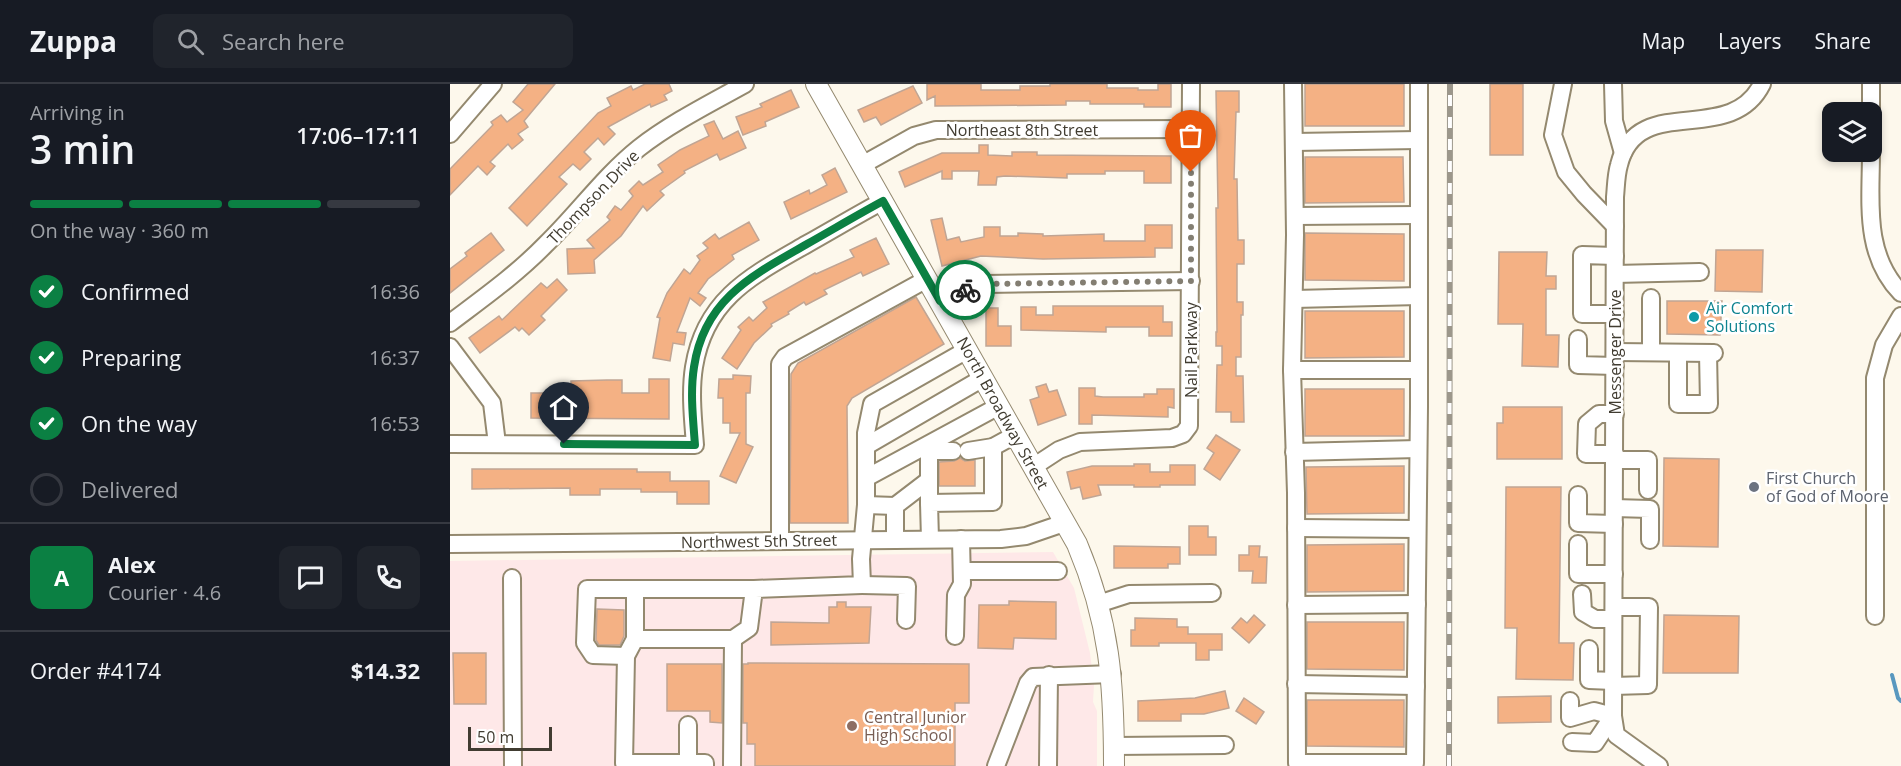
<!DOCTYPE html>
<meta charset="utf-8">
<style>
body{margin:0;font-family:"Open Sans",sans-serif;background:#20242c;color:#f1f3f6;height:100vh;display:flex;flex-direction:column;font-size:22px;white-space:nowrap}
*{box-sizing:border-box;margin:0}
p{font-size:20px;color:#9ea1a6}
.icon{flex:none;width:33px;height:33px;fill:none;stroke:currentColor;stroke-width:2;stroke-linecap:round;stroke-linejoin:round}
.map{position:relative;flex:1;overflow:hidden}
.side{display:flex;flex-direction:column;background:#171b24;width:450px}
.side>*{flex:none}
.tools{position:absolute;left:1372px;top:18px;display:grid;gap:12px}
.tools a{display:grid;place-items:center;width:60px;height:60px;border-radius:12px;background:#171b24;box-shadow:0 3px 9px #0003;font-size:30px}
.scale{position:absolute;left:18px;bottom:15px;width:84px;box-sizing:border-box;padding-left:6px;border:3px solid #413c31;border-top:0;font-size:16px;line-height:21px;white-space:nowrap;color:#413c31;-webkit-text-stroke:4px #fff;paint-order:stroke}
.pin{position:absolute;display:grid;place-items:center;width:51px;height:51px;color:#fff;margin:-62px -26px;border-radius:50% 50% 50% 0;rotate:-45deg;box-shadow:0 0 6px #0007}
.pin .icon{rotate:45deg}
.courier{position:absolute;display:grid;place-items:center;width:60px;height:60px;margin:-30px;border:4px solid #0b8043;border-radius:50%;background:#fff;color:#222;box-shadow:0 2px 8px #0007}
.summary em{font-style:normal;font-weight:600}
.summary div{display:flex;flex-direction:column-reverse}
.summary{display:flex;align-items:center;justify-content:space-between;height:102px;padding:0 30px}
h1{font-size:39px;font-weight:600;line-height:45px}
.bar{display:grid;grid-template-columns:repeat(4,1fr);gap:9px 6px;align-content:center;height:72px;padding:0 30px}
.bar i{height:8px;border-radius:4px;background:#363941}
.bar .current{background:#0b8043}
.bar p{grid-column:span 4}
.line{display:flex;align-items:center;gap:15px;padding:0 30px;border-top:2px solid #363941}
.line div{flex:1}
.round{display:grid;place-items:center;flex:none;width:63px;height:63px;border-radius:12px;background:#20242c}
ol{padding:0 30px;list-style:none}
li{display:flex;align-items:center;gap:18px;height:66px}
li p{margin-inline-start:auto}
li .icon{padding:6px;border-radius:50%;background:#0b8043;color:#fff;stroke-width:4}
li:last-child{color:#9ea1a6}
li i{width:33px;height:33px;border:3px solid #363941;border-radius:50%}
header{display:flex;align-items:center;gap:36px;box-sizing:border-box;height:84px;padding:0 30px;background:#171b24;border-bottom:2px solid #363941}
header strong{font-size:28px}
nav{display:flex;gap:33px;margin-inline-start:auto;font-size:21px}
.search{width:420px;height:54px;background:#20242c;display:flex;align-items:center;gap:15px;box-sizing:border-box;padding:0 21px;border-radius:12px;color:#9ea1a6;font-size:22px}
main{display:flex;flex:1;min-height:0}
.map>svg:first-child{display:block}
.education{fill:#fee8e8}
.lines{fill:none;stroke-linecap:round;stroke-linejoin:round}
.stream{stroke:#5998bf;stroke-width:4}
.building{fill:#f4b184;stroke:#c0a594;stroke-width:1.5}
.minor-casing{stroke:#94896f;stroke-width:20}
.major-casing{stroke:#94896f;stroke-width:22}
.minor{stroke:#fff;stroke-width:16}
.major{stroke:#fff;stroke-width:20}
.rail-casing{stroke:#9c978b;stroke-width:6}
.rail{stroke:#fff;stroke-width:4;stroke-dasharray:11;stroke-linecap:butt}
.done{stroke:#837e72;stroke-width:6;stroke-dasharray:0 10.8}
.route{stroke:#0b8043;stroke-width:8}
.culture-dot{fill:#0f9aa8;stroke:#fff;stroke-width:2}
.worship-dot{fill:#6b7280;stroke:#fff;stroke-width:2}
.education-dot{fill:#8d6e63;stroke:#fff;stroke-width:2}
.labels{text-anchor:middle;stroke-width:5;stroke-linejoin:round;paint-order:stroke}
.street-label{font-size:16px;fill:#413c31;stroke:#fff}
.culture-label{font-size:16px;fill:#0d838f;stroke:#fff;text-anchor:start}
.worship-label{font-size:16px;fill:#5b616d;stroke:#fff;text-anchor:start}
.education-label{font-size:16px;fill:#785e54;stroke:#fff;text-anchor:start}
</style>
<header>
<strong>Zuppa</strong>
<div class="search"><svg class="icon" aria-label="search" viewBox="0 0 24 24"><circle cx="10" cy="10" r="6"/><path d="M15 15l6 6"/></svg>Search here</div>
<nav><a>Map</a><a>Layers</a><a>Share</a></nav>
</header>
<main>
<section class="side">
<div class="summary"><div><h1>3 min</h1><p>Arriving in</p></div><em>17:06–17:11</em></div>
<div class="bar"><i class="current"></i><i class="current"></i><i class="current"></i><i></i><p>On the way · 360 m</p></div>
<ol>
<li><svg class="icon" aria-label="check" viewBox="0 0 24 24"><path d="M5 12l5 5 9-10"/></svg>Confirmed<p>16:36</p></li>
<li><svg class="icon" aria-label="check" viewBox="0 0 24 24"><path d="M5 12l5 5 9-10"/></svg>Preparing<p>16:37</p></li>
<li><svg class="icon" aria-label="check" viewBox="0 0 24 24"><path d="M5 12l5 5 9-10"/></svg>On the way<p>16:53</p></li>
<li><i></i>Delivered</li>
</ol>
<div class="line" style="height:108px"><b class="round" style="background:#0b8043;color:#fff">A</b><div><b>Alex</b><p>Courier · 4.6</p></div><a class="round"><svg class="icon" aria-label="chat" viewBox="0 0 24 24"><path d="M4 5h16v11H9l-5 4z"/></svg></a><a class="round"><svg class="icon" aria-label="phone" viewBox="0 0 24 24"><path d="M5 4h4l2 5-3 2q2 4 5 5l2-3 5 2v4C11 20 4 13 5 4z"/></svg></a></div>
<div class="line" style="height:78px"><div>Order #4174</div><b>$14.32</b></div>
</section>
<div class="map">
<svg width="1451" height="682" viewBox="0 0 1451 682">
<rect width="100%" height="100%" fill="#fdf8ec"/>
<path class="education" d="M603 468 624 504 640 569 644 601 643 618 647 627V682H0V477Z"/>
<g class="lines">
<path class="stream" d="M1442 591 1448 614 1451 617"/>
</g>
<g class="building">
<path d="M78 0H105L74 37 78 43 68 50 73 56 62 65 58 60 40 78 45 82 37 91 28 82 0 111V85L43 41 41 38 51 31 57 38 73 26 63 18Z"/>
<path d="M195 0H219L222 7 214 11 217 16 201 23 200 20 158 43 165 50 154 61 148 54 134 68 141 75 130 86 123 80 109 93 117 100 77 142 59 124 148 29 161 22 157 14 181 2 183 6Z"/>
<path d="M477 0H531V6H570V2H600V0H657V4H688V6H708V0H721V23H694V20H640V17H616V21L485 22V12L477 16Z"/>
<rect x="855" y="0" width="99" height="42"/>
<rect x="1040" y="0" width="33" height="71"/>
<path d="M463 2 472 19 431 41 426 33 414 38 408 26Z"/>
<path d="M341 6 349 23 315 38 316 42 293 51 286 33 312 23 310 20Z"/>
<path d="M766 7H789V28H786L784 95H787L788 156H794V180H787V218H793V231H791V273H786V292H793L794 338H781V328H766L767 281H772V262H766V248H767L766 124H768Z"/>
<path d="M264 37 273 55 288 47 296 64 270 76 267 70 234 87 235 89 210 107 214 111 197 127 193 122 171 152 144 176 145 189 118 190 117 165 144 164 137 156 160 136 157 133 165 122 171 126 183 112 179 107 189 97 193 101 213 88 208 81 230 66 259 52 254 41Z"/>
<path d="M529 61H538V71L562 72V68H587V71L721 72V99H694V87H655V90H617V94L555 92 547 93 546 101H528L529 87H502V95H492V87L455 103 449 88 492 69H529Z"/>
<path d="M855 73H953L954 118 855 119Z"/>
<path d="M385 84 397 108 341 135 334 118 359 106 360 110 377 101 372 91Z"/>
<path d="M492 134 497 156 509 153 511 158 534 153V143H550V152H568V149L593 150V152L654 150V157H695V141H722V164H705V173L593 175 531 172 492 182 481 136Z"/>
<path d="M299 138 309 156 282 171 284 175 258 195 248 209 256 214 250 222 240 214 227 248 236 249 234 261 223 259 220 277 203 274 210 234 207 233 217 209 234 185 240 190 250 176 247 172 258 164 253 159 265 150 269 155Z"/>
<path d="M41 149 54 166 0 209V185L17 172 15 169Z"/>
<path d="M855 149 954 150V197L855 196Z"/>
<path d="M426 154 439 180 413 192 411 188 374 206 377 210 356 221 354 218 338 228 339 230 321 240 322 242 304 259 287 285 272 274 291 246 288 243 299 233 303 237 317 224 313 218 365 189 366 190 404 173 400 166Z"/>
<path d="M1266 166H1313L1312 208 1265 207Z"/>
<path d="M1049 168H1097L1096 192H1106V205H1096V251H1109L1108 283 1072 282 1073 240H1048Z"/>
<path d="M107 195 117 206 91 232 95 236 79 251 72 244 69 247 65 243 30 269 19 254 49 232 52 236 91 199 97 204Z"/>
<path d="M466 213 494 260 402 314 397 322 398 439H340L341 290 348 279Z"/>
<path d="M1217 217H1272L1270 251 1217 250Z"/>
<path d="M603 222H713V238H722V252H699V243H656V248L571 246V223H586V231H603Z"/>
<path d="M536 224H548V242H561V262H536Z"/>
<path d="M855 227H954V273L855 274Z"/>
<path d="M283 291 301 292 300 309H296V360L303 363 286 399 270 392 290 349H280V339H273V314H268L269 295H283Z"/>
<path d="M199 295H219V335L81 334V309H121V297L157 296H172V309H199Z"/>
<path d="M596 300 599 308 607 306 616 331 588 341 580 316 589 313 586 303Z"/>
<path d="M629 304H645V312L653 313H694V310H707V305H724V324L718 323V333L642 331V340H629Z"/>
<rect x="855" y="305" width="99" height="47"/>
<path d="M1053 323H1112V375H1047V339H1053Z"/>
<path d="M766 351 790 366 770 396 754 385 764 369 757 364Z"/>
<path d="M510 374 515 377 525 376V402H489V378L504 377Z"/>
<path d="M1214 374 1269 375 1268 463 1213 462Z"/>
<path d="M684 380H700V388H720V381H745V401H710V403H684V401H648L651 411 633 415 630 403 621 405 617 388 642 382H684Z"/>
<path d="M954 382V429L857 430 856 383Z"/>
<path d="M22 385H187V388H220V397H259V420H227V408H191V405H150V411H120V404L22 405Z"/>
<path d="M1056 403H1111L1109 559H1124L1123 596 1066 595 1067 544H1055Z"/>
<path d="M739 442H758V453H766V471H739Z"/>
<path d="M954 460V507L857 508V461Z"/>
<path d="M664 462 730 463V480H718V484H664Z"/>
<path d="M799 462H810L809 473H817L816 499H802L803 487H789V471H799Z"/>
<path d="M559 517 606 518V555L564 554 563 565 528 564 529 521H559Z"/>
<path d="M387 518H396V523H421L419 559 321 561V538L379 539V523H387Z"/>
<path d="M147 525 174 526V552L170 561H149L146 556Z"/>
<path d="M804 531 815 541 799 559 782 544 791 534 797 539Z"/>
<path d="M1214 531 1289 532 1288 589H1213Z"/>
<path d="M685 534 727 535V543H738V550H772V566H759V576H746V559H709V562H681V546H685Z"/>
<path d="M857 538H954V586L857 585Z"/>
<path d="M3 569H36V620H4Z"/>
<path d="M298 579 519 580V619H505V682H305V660H297V639H293V580H298Z"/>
<path d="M217 580H272V639L260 638V627H217Z"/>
<path d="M775 607 779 624 754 630H731V637H688V617L745 614Z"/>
<path d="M1101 612V638L1048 639V613Z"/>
<path d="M794 614 814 628 806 640 786 627Z"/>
<path d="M857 616H954V663L857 662Z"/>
</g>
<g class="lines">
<g class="minor-casing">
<g id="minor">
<path d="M843 0 845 151 842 286 846 409 847 679H965L969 323V0"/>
<path d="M1113 0 1103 51 1116 88 1134 110 1165 142"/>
<path d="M1163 0 1164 37 1173 69"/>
<path d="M1421 0V28"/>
<path d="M0 50 43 0"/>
<path d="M844 58 968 56"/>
<path d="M1421 68C1421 117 1413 170 1451 209"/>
<path d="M412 81 464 52 486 46 741 45"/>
<path d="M845 132 968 131"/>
<path d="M1165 172 1132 171V230H1165"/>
<path d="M1165 190 1250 188"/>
<path d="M844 215 969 212"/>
<path d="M490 217 523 203 536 200 741 197"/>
<path d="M0 239C33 214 67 190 96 160 128 129 154 92 189 64 221 39 259 20 295 0"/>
<path d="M1128 255V281L1165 282"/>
<path d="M0 263 42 319 47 360"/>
<path d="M1165 268 1264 269"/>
<path d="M1201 268V214"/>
<path d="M1228 269V320H1259L1258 269"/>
<path d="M842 286H969"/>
<path d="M1165 330H1149L1137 340 1136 370H1165"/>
<path d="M0 360 245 361C243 335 240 308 244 283 255 214 303 191 357 160 382 146 407 131 433 117"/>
<path d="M416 362 533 294"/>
<path d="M479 367H503"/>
<path d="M518 367 543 363 565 351"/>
<path d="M844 368 968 365"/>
<path d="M1165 376H1198V406"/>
<path d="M583 383 609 366 630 358 722 354 733 350 739 342 741 0"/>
<path d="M416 394 549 322"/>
<path d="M479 396V361"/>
<path d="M1128 411V439L1164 440"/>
<path d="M416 421 445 422V456"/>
<path d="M445 422 479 396V419"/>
<path d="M1164 424 1200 425V456"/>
<path d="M846 444 967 445"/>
<path d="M480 455 479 419 543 418V363"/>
<path d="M330 457V280L335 273 477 195"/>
<path d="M0 460 551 455 576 452 614 439"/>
<path d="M1128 460V490H1164"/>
<path d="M512 487H608"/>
<path d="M62 494 63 682"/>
<path d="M412 501 457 502 456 536"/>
<path d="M185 505V555"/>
<path d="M1132 510 1133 528 1145 535H1163"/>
<path d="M648 520 679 510 762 509"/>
<path d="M846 521 967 520"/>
<path d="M1425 532V294L1434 261 1451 232"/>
<path d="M505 552 506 511 512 500 511 455"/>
<path d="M1139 565V596L1163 597"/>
<path d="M176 572 143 571 135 559 137 505H304"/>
<path d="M846 600 966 602"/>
<path d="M1163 602 1198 601 1199 523H1164"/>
<path d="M1120 617V634L1144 627 1163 632"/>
<path d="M238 641V679H174L176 572 185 555H283L299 544 304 505 412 501 411 475 416 421V349L422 320 517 266"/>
<path d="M1122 658 1145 659 1163 632"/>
<path d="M664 662 775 661"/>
<path d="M238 679H255V682"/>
<path d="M282 682 283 555"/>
<path d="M546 682 578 599 583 593 662 590"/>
<path d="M598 682 599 591"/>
<path d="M1209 682 1166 651 1163 632 1165 113C1166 103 1166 91 1169 81 1187 7 1280 64 1312 0"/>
</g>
</g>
<g class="major-casing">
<path id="major" d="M366 0 627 460C660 538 664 599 664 682"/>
</g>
<use href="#minor" class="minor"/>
<use href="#major" class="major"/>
<g class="rail-casing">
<path id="rail" d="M999 682 1000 0"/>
</g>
<use href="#rail" class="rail"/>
</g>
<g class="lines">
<path class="done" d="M515 206 536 200 741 197V88"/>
<path class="route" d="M114 360 245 361C243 335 240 308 244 283 254 215 303 191 357 160 382 146 407 131 433 117L490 217 515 206"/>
</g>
<circle class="culture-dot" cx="1244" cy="233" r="6"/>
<circle class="worship-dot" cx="1304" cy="403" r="6"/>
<circle class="education-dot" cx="402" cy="642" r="6"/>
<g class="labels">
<g class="street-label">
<text x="572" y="52">Northeast 8th Street</text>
<text transform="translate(143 113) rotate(-46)" y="6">Thompson Drive</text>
<text transform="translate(741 266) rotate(-90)" y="6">Nail Parkway</text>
<text transform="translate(1165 268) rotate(-90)" y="6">Messenger Drive</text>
<text transform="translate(553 329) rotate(61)" y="6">North Broadway Street</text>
<text transform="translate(309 457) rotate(-1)" y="6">Northwest 5th Street</text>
</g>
<g class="culture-label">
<text x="1256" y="230">Air Comfort<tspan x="1256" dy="18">Solutions</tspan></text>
</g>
<g class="worship-label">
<text x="1316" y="400">First Church<tspan x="1316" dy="18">of God of Moore</tspan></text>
</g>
<g class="education-label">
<text x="414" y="639">Central Junior<tspan x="414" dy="18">High School</tspan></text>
</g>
</g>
</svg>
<div class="tools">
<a><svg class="icon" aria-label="layers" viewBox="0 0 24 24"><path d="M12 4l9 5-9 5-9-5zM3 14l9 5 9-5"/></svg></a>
</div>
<div class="scale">50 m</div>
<div class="pin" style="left:741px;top:88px;background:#ea580c"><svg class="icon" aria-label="bag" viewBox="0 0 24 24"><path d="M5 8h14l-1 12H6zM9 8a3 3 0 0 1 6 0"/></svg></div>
<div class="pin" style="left:114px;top:360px;background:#1f2937"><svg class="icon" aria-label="home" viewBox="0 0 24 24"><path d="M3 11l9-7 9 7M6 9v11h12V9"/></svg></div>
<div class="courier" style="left:515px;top:206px"><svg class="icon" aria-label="bike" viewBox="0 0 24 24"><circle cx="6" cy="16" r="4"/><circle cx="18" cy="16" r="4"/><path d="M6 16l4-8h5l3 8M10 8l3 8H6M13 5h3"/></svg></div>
</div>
</main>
